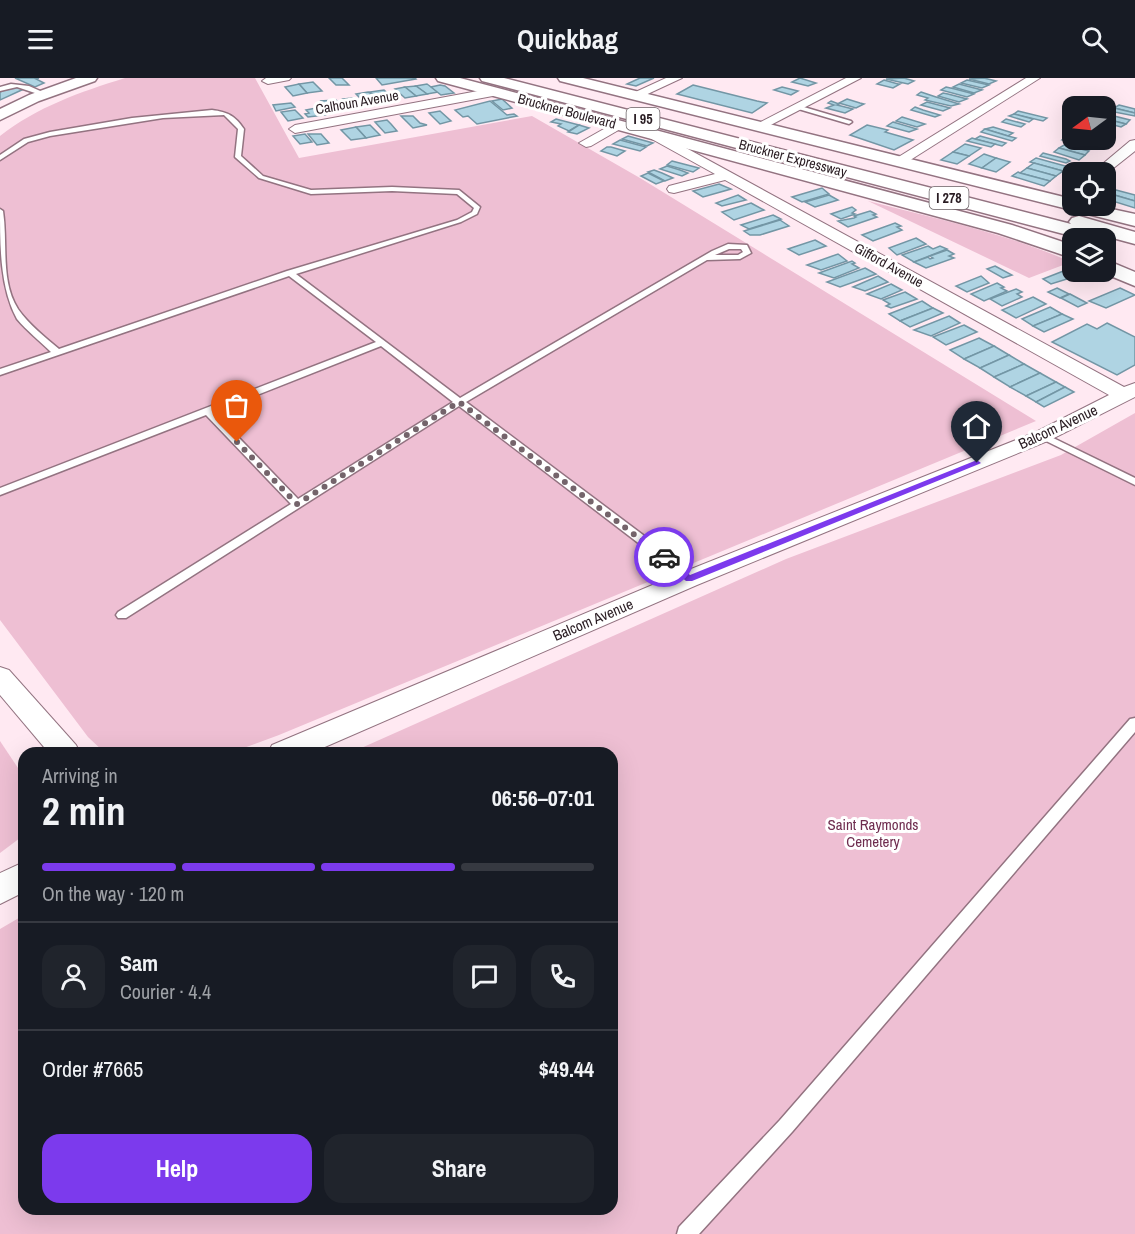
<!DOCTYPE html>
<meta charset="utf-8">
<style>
body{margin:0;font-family:"Archivo Narrow",sans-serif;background:#20242c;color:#f1f3f6;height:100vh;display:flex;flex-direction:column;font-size:22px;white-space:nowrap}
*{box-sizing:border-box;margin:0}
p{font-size:20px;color:#9ea1a6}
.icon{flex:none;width:33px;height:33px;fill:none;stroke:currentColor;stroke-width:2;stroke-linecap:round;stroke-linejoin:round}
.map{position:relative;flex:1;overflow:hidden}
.panel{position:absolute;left:18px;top:669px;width:600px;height:468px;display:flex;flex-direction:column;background:#171b24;border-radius:18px;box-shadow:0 6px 24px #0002}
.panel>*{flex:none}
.needle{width:39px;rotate:255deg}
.buttons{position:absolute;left:1062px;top:18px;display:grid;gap:12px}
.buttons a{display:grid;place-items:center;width:54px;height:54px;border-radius:12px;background:#171b24;box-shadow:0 6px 24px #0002;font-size:30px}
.pin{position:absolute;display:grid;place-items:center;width:51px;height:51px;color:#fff;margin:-62px -26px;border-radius:50% 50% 50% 0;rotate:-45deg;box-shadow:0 0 6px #0007}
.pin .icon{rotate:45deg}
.courier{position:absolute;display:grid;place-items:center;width:60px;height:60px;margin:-30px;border:4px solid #7c3aed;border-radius:50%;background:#fff;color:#222;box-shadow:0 2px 8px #0007}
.headline em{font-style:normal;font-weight:700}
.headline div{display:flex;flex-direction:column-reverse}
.headline{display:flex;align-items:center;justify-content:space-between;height:102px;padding:0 24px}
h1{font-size:39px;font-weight:700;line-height:45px}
.bar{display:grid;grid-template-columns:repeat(4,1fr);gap:9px 6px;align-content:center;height:72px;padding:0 24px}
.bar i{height:8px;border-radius:4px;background:#363941}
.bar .current{background:#7c3aed}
.bar p{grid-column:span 4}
.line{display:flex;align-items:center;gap:15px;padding:0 24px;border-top:2px solid #363941}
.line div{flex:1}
.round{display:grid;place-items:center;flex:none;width:63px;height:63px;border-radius:18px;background:#20242c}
.button{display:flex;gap:12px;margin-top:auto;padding:12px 24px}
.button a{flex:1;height:69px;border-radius:18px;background:#7c3aed;color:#fff;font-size:24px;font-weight:700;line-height:69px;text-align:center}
.button a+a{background:#20242c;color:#f1f3f6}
header{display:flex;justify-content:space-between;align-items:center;height:78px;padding:0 24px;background:#171b24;font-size:27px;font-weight:700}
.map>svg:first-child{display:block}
.green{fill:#eebfd3}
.building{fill:#afd4e3;stroke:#7396a5;stroke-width:1.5}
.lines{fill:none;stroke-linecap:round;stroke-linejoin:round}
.lane-casing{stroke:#937381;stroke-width:3}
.street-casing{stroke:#937381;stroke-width:2}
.secondary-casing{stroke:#937381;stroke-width:3}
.highway-casing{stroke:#937381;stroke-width:3}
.lane{fill:#fff;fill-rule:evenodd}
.street{fill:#fff;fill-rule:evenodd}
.secondary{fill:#fff;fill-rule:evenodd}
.highway{fill:#fff;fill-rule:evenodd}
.route{fill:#7c3aed}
.done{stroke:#74646b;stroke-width:6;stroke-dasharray:0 10.8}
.labels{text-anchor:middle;stroke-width:6;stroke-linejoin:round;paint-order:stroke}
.far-street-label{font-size:14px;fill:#291c22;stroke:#fff}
.shield{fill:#fff;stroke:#696064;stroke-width:1.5}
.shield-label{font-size:14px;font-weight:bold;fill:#291c22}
.street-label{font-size:15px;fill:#291c22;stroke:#fff}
.park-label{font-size:15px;fill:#6e2c4e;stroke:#fff}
</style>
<header><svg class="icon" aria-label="menu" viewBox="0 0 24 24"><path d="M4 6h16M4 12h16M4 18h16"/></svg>Quickbag<svg class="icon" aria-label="search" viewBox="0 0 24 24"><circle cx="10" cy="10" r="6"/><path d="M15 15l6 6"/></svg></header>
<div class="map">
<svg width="1135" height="1156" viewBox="0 0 1135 1156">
<rect width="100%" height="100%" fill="#ffe9f2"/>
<g class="green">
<path d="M125 0H255L299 80 532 38 640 100 1036 343 279 657 230 675H105L88 659 0 542V58C37 29 80 14 125 0Z"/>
<path d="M868 123C936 141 1006 155 1071 184L1029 200Z"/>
<path d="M1135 335V1156H0V851L24 837V1131H612V675H350L786 481 1061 377Z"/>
<path d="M0 663 24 699V757L0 775Z"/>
</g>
<g class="building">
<path d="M15 0H39L36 1 44 5 35 9Z"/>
<path d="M329 0H342L349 7H336Z"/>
<path d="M376 0H415L416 1 382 7Z"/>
<path d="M640 0H654L636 8 627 6Z"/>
<path d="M800 0 816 5 808 8 792 4Z"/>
<path d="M904 0 914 3 908 6 886 1Z"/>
<path d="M984 0 996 3 989 6 969 1Z"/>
<path d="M884 2 898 6H900L893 10 877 6Z"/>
<path d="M967 2 989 7 982 10 961 5Z"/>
<path d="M313 4 322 13 307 15 299 6Z"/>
<path d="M299 6 307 15 293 18 285 9Z"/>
<path d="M427 6 438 14 427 16 416 8Z"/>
<path d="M959 6 982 12 974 15 953 9Z"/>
<path d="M440 7 445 8 454 15 441 17 431 9Z"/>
<path d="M693 7 757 23 767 25 752 35 677 16Z"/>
<path d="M13 8 26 10 0 22V14Z"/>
<path d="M416 8 427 16 416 18 405 9Z"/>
<path d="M405 9 416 18 405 20 395 11Z"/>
<path d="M782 9 798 13 791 17 774 12Z"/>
<path d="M946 9 955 11 974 16 967 19 941 12Z"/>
<path d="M384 12 395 22 381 24 370 14Z"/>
<path d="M368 14 372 16 381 24 367 27 356 16Z"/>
<path d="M921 14 936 19 959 26 951 28 925 22 928 20 917 17Z"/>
<path d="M943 15 948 16 967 21 959 24 938 18Z"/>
<path d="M352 20 355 22 362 29 352 30 343 21Z"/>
<path d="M502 21 512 30 503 32 492 23Z"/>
<path d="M847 21 860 25 864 26 856 30 839 25Z"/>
<path d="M336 22 344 31 330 33 321 23Z"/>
<path d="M490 23 507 37 514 36 517 38 477 46 468 38 463 39 455 32Z"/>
<path d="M831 23 839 26 837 27 853 31 845 35 826 30 834 27 828 25Z"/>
<path d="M927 24 950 30 943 33 921 27Z"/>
<path d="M291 25 295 29 276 33 273 27Z"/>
<path d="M1119 27 1135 31V35L1114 30Z"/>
<path d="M915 29 923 32 940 37 935 39 911 32Z"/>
<path d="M316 30 325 37 308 39 305 36 309 35 306 32Z"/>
<path d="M1114 30 1135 35V38L1109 33Z"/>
<path d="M295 32 303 40 288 43 281 34Z"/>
<path d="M440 33 451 43 440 46 429 35Z"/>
<path d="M1018 33 1047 40 1043 43 1014 36Z"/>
<path d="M1014 36 1033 41 1029 44 1009 38Z"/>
<path d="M1106 36 1130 42 1126 46 1106 41Z"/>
<path d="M401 38H413L420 45 427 47 413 50Z"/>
<path d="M902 39 925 46 917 49 896 43Z"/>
<path d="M556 41 579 47 569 53 558 48 561 46 551 44Z"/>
<path d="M1006 41 1025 46 1021 49 1002 44Z"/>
<path d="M1106 41 1126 46 1121 49 1106 45Z"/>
<path d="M387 42 391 46 397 53 385 55 375 44Z"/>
<path d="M893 44 917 51 909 54 887 48Z"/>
<path d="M370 47 380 57 366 60 356 49Z"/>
<path d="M579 47 589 50 577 56 568 54Z"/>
<path d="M867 47 888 52 885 54 913 62 894 72 850 57Z"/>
<path d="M356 49 366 60 351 62 341 52Z"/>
<path d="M993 49 1013 55 1008 58 985 51Z"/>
<path d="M985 51 1008 58 1016 60 1012 63 981 54Z"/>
<path d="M305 56 312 64 300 66 293 58Z"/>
<path d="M308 56H321L329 65 317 67Z"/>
<path d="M628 58 653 65 647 68 622 61Z"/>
<path d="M980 58 1006 65 1002 68 975 61Z"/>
<path d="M1067 58 1072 62 1099 66 1094 70 1062 62Z"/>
<path d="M972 60 975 61 995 66 991 69 967 63Z"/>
<path d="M620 62 646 69 640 73 613 66Z"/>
<path d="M965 66 981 70 969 78 953 74Z"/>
<path d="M1064 67 1089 73 1085 77 1059 70Z"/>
<path d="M607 69H611L625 73 617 78 601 73Z"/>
<path d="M1059 70 1085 77 1079 82 1054 74Z"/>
<path d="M953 74 969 78 957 86 941 82Z"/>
<path d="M1043 75 1066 81 1070 83 1066 85 1040 78Z"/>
<path d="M984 76 996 80 982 90 969 86Z"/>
<path d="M996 80 1010 84 996 94 982 90Z"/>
<path d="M1036 80 1069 89 1063 93 1030 84Z"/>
<path d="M672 83 695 89 699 90 693 94 667 87Z"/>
<path d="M1034 85 1063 93 1056 98 1027 90Z"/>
<path d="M667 88 680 92 688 95 682 98 660 91Z"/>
<path d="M1027 90 1056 98 1050 103 1020 95Z"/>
<path d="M654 92 662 95 673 100 665 103 648 94Z"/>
<path d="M1018 94 1020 95 1050 103 1044 108 1012 98Z"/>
<path d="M648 95 664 103 656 106 641 98Z"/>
<path d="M719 106 731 111 703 119 693 113Z"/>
<path d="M822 110 829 116 802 124 792 119Z"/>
<path d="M1116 112 1135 117V123L1111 116Z"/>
<path d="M1111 116 1135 123V130L1106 121Z"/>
<path d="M738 117 746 122 722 128 716 125Z"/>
<path d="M829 117 838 122 815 129 805 124Z"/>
<path d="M751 125 764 132 734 142 722 134Z"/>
<path d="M852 129 856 132 852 135 855 136 841 141 831 136Z"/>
<path d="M870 133 876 136 873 137 877 139 848 149 838 143 854 140 856 139 854 138Z"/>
<path d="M773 137 781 141 749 151 741 147Z"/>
<path d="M780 142 789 148 760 157H750L744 153Z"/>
<path d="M895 145 901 148 897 149 902 152 873 163 862 157Z"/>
<path d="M916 160 926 166 897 177 889 170Z"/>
<path d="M815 162 826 168 799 177 788 171Z"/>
<path d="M928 168 933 171 940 168 947 171 914 184 902 177Z"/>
<path d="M947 172 954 176 949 178 954 180 926 190 914 184 928 179 930 181 933 180 930 178Z"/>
<path d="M838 176 847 183 821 192 807 187Z"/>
<path d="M852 183 855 185 852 186 859 190 834 200 819 195Z"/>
<path d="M995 188 1012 197 1003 200 987 191Z"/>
<path d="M865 190 876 196 840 209 827 204Z"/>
<path d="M1071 190 1072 194 1083 196 1051 206 1043 201Z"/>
<path d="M878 198 888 204 865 213 853 209Z"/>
<path d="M981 198 989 205 967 214 956 208Z"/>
<path d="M997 205 1004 209 1001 210 1007 213 984 223 971 216Z"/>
<path d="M891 206 902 212 881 221 867 216Z"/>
<path d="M1057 210 1069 216 1060 220 1048 214Z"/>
<path d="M1120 210 1135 217 1106 230 1089 223Z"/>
<path d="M1016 211 1022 214 1017 216 1022 219 1002 228 990 221Z"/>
<path d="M905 214 917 221 891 230 886 228 890 226 883 222Z"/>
<path d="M1070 216 1085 224 1087 225 1078 229 1061 220Z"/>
<path d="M1033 219 1046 226 1016 240 1002 232Z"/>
<path d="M922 223 933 230 900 243 889 236Z"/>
<path d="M1050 229 1062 236 1033 248 1022 241Z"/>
<path d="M933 230 943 235 910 249 900 243Z"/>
<path d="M1062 236 1073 241 1044 254 1033 248Z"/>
<path d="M949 238 960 245 931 258 914 252Z"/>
<path d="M1107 245 1135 259V287L1117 297 1052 264 1087 246 1097 251Z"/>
<path d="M964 247 977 254 946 267 933 259Z"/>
<path d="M979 260 994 268 964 281 950 272Z"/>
<path d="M994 268 1009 277 980 290 964 281Z"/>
<path d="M1009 277 1024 286 994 299 980 290Z"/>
<path d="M1024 286 1040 295 1010 309 994 299Z"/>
<path d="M1040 295 1056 304 1026 318 1010 309Z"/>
<path d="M1056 304 1065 309 1036 324 1026 318Z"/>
<path d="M1065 309 1074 314 1044 329 1036 324Z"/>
</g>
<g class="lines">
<g class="lane-casing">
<g id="lane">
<path d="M11 6 29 8 47 16 44 18 17 9 0 13V9Z"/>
<path d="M797 27 851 43 852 44 849 46 795 30Z"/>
<path d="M212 32C228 34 235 38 244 51L241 78 263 98 311 112 392 109 459 112 480 129 477 136 461 144 296 196 460 320 712 173 728 166 747 167 751 175 740 181 707 182 466 324 683 487 695 501 693 504H685L675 493 459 328 126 540H118L116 537 118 534 291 426 206 337 0 417V410L376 264 289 198 0 297V291L51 274C40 263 27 253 17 241 0 210 0 168 0 131L3 133C8 165 0 203 18 231 29 247 45 259 59 271L287 193 457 142 472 134 474 130 457 116 392 113 311 116 259 100 235 79 238 51 224 37 163 40 50 58 28 64 0 82V77L24 61 50 54 132 40ZM729 171H741L743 174 738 177H715ZM381 268 453 324 298 421 214 334Z"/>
<path d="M1043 355 1135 400V407L1040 360V356Z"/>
<path d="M1135 640V654L792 1054 699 1156H677L679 1149 780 1042 1130 641Z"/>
</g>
</g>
<g class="street-casing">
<g id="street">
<path d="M266 0H291L289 2 268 6 262 3Z"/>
<path d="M666 0H682L639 20H631L629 17Z"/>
<path d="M846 0H861L763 51H755L753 48Z"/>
<path d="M1026 0H1040L904 86 899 87 892 83Z"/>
<path d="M494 10 500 14 498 17 295 55 289 51 295 47Z"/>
<path d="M618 43 624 47 622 50 591 68 586 69 579 65Z"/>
<path d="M655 53 1124 309 1135 305V319L1050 362 697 507 311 675H268L272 667 681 495 1036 354 1109 317 725 102 674 115 669 114 667 111 669 108 715 96 650 60 649 57Z"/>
<path d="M1135 62V73L1106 96V94H1093L1130 63Z"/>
<path d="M0 589 9 592 76 667 80 675H49L0 617Z"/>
<path d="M24 784V814L0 826V795Z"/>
</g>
</g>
<g class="secondary-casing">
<g id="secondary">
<path d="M76 0H97L95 3 39 23 0 42V31L29 17Z"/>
<path d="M436 0H460L1012 147 1072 167V180L998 155 438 3Z"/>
<path d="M558 0H583L1072 121V128H1098L1135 136V148L560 3Z"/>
<path d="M1106 182 1135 194V208L1101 194H1106Z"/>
</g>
</g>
<g class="highway-casing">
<path id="highway" d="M480 0H504L1071 146 1069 144 1072 140 1079 138 1135 154V166L1109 159 1106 165V160H1079L482 3Z"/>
</g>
<use href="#lane" class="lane"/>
<use href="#street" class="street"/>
<use href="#secondary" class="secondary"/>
<use href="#highway" class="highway"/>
</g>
<path class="route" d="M977 382 981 385 979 386 692 503H686L659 479 667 477 690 497Z"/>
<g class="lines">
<path class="done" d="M237 364 297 426 459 324 664 479"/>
</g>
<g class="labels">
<g class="far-street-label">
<text transform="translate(357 24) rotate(-10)" y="5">Calhoun Avenue</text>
<text transform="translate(567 33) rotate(15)" y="5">Bruckner Boulevard</text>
<text transform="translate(793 80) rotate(15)" y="5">Bruckner Expressway</text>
<text transform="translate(889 187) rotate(29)" y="5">Gifford Avenue</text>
</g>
<g class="shield">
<rect x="626.5" y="30" width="33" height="22" rx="4.5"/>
<rect x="929.5" y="109" width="39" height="22" rx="4.5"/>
</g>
<g class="shield-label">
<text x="643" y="46">I 95</text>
<text x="949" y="125">I 278</text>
</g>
<g class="street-label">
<text transform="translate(1058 349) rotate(-25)" y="5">Balcom Avenue</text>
<text transform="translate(593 542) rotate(-23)" y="5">Balcom Avenue</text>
</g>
<g class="park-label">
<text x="873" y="752">Saint Raymonds<tspan x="873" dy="17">Cemetery</tspan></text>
</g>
</g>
</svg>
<div class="buttons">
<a><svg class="needle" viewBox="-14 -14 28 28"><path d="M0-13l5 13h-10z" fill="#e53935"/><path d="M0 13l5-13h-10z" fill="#9ea1a6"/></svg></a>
<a><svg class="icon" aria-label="locate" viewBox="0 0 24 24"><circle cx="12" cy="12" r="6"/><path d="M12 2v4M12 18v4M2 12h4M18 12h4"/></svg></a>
<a><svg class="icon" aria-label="layers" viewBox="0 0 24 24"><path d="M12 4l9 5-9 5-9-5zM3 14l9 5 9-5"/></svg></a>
</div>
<div class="pin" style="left:237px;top:364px;background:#ea580c"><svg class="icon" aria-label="bag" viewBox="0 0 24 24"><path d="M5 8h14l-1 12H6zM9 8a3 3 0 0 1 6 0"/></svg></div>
<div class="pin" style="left:977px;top:385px;background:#1f2937"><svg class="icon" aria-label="home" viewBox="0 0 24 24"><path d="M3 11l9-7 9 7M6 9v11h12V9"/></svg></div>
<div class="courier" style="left:664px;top:479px"><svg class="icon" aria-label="car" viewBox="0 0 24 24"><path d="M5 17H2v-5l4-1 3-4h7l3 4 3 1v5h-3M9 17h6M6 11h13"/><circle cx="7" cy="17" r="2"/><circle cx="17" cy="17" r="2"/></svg></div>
<section class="panel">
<div class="headline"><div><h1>2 min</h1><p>Arriving in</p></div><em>06:56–07:01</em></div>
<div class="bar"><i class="current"></i><i class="current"></i><i class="current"></i><i></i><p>On the way · 120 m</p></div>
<div class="line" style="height:108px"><a class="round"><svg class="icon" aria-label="person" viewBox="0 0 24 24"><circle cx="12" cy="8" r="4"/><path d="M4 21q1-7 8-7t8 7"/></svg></a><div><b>Sam</b><p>Courier · 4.4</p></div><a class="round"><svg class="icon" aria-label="chat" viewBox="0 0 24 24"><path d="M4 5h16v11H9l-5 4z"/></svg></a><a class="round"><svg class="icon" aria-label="phone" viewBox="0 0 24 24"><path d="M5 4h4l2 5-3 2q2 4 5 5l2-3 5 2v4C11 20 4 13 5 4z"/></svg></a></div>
<div class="line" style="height:78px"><div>Order #7665</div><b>$49.44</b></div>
<div class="button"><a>Help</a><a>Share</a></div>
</section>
</div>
